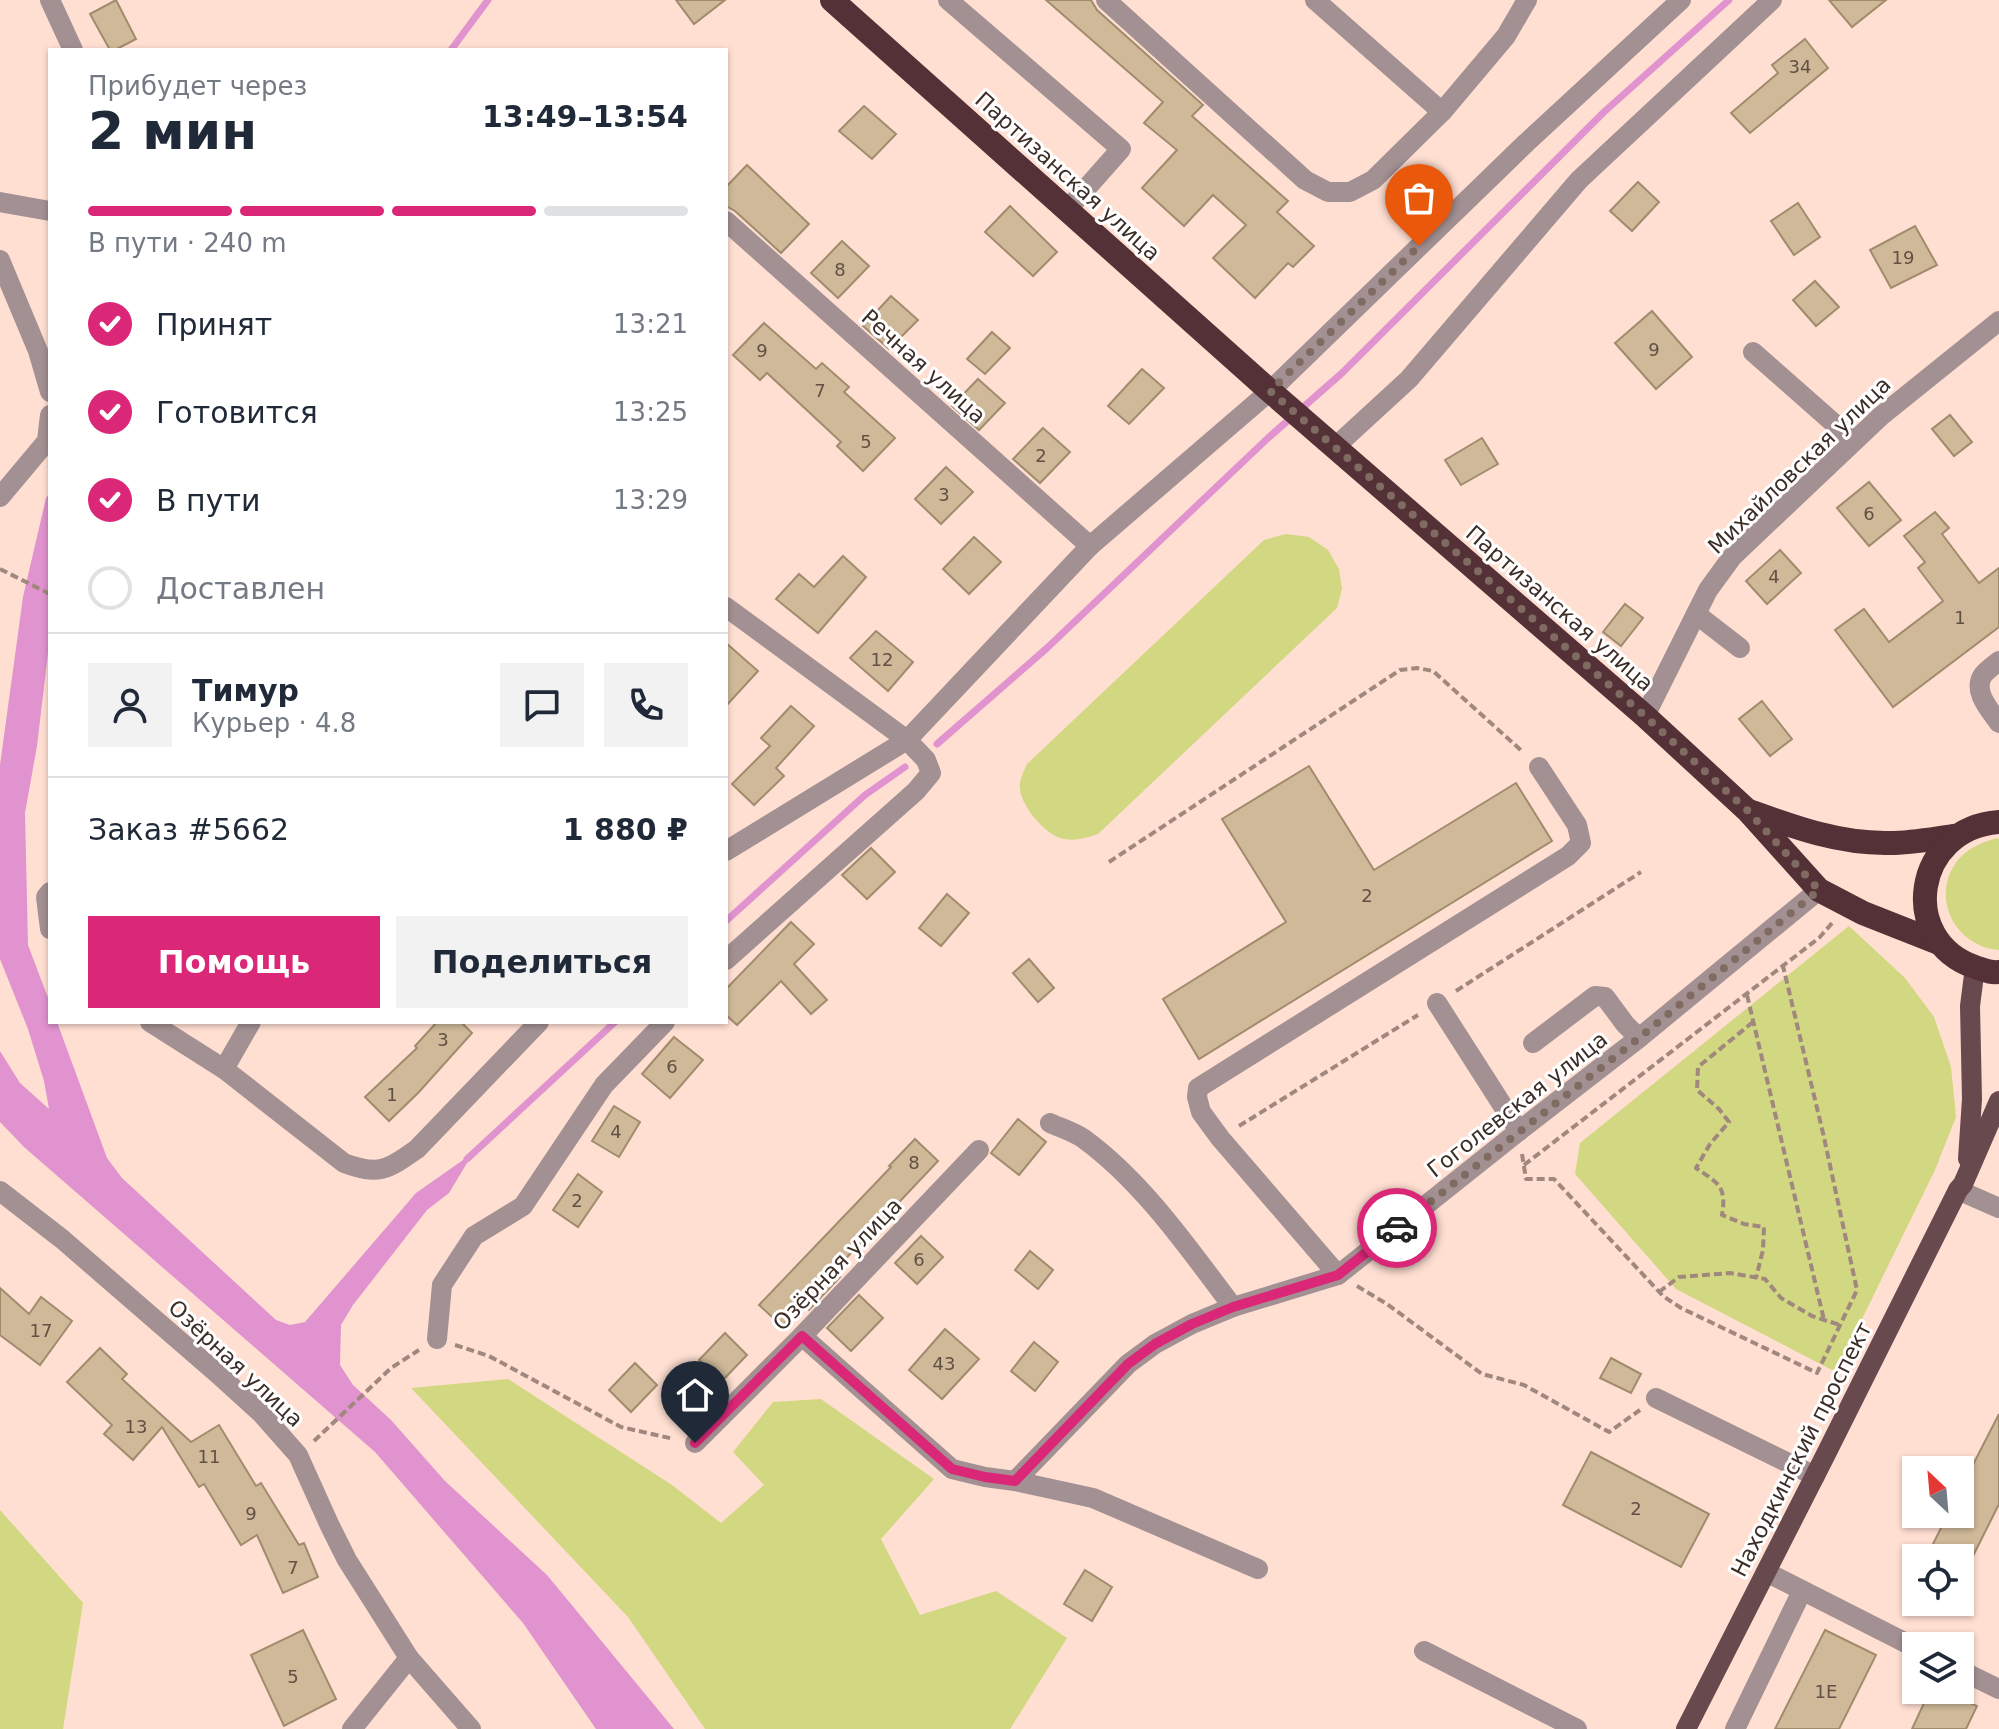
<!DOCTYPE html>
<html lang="ru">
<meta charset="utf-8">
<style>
body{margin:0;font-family:"DejaVu Sans",sans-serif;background:#f2f2f3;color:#1f2937;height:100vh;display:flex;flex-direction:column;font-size:30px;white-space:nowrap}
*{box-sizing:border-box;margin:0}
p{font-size:26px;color:#747a83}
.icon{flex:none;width:44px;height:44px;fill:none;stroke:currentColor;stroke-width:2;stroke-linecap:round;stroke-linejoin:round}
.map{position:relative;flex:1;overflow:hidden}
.panel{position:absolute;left:48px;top:48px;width:680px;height:976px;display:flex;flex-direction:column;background:#fff;border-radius:0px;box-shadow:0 2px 6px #0004}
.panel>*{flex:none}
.needle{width:52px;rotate:334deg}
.buttons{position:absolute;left:1902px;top:1456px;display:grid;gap:16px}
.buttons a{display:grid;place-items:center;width:72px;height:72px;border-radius:0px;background:#fff;box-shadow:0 2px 6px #0004;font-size:40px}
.pin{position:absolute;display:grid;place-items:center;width:68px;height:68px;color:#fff;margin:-82px -34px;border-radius:50% 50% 50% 0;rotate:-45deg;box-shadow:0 0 8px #0007}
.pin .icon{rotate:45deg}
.courier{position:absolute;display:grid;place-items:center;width:80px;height:80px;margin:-40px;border:6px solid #db2777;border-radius:50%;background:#fff;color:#222;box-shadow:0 2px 10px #0007}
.overview em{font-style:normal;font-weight:700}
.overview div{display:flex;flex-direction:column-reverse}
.overview{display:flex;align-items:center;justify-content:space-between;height:136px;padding:0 40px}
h1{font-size:52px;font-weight:700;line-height:60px}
.bar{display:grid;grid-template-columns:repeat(4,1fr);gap:12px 8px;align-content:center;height:96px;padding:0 40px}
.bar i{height:10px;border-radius:6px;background:#e0e1e3}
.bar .current{background:#db2777}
.bar p{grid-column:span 4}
.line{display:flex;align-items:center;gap:20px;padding:0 40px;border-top:2px solid #e0e1e3}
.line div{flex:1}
.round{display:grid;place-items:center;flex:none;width:84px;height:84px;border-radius:0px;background:#f2f2f3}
ol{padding:0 40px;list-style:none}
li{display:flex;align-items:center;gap:24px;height:88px}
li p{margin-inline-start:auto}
li .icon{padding:8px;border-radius:50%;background:#db2777;color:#fff;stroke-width:4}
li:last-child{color:#747a83}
li i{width:44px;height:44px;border:4px solid #e0e1e3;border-radius:50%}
.action{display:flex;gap:16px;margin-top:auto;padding:16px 40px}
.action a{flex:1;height:92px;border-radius:0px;background:#db2777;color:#fff;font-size:32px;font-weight:700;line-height:92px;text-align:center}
.action a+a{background:#f2f2f3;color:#1f2937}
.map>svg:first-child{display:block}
.green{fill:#d2d781}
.water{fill:#e093ce}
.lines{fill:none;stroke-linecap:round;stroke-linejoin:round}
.stream{stroke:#e093ce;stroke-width:7}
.building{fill:#cfb999;stroke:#a08c6d;stroke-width:2}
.path{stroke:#a0887e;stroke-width:4;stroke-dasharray:8 4;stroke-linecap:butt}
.minor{stroke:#a29092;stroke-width:20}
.major{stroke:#68494e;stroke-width:20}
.highway{stroke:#533136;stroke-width:24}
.done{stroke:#806b63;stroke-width:8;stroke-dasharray:0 14.4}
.route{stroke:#db2777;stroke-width:10}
.labels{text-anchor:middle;stroke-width:6;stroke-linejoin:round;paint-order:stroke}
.number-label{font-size:18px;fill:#615044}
.street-label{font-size:22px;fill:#3c2d27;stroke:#fff}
</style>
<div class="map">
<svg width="1999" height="1729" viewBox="0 0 1999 1729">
<rect width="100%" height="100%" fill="#ffdfd2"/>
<g class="green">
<path d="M1286 534 1309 537 1328 550 1339 569 1342 589 1337 608 1098 834C1086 838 1073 842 1060 838 1043 832 1017 802 1020 783 1021 777 1024 770 1027 764L1264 540Z"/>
<path d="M1996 838 1999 839V950C1955 947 1929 896 1958 860 1968 848 1981 843 1996 838Z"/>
<path d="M1849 926 1905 978 1934 1017 1951 1067 1956 1117 1935 1170 1836 1372 1676 1289 1575 1174 1580 1143Z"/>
<path d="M508 1379 672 1485 721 1523 764 1485 733 1452 773 1402 821 1399 934 1479 881 1539 920 1615 996 1591 1067 1638 1010 1729H705L628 1617 411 1388Z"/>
<path d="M0 1510 83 1603 63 1729H0Z"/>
</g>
<path class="water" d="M50 492V636L37 746 25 813 28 945 50 1003V1022H57L107 1158 122 1178 276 1320 290 1325 305 1322 416 1193 473 1153 449 1193 427 1210 353 1305 341 1325 340 1365 353 1385 391 1420 445 1481 547 1575 674 1729H596L523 1623 375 1452 24 1147 0 1122V1051L20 1083 49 1109 44 1081 28 1029 0 959V765L23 597 46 498Z"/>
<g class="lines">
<g class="stream">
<path d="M451 50 488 0"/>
<path d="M937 744 1047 648 1268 438 1341 374 1604 112 1729 0"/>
<path d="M726 921 865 795 905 767"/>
<path d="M467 1159 615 1022"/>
</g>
</g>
<g class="building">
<path d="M116 0 136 39 115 50H110L90 14Z"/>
<path d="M676 0H725L694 24Z"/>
<path d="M1046 0H1091L1097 10 1203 105 1192 116 1288 201 1277 212 1314 246 1293 267 1288 263 1255 298 1213 258 1246 225 1213 195 1184 226 1142 188 1177 150 1144 123 1163 102Z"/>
<path d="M1829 0H1886L1852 27Z"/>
<path d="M1805 39 1828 68 1750 133 1731 113 1778 73 1772 65Z"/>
<path d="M864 106 896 134 872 159 839 131Z"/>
<path d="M747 165 809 224 781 253 735 211 726 206V187Z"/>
<path d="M1424 172 1440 189 1422 206 1405 189Z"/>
<path d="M1638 182 1659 202 1632 231 1610 211Z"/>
<path d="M1798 203 1820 237 1794 255 1771 221Z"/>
<path d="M1010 206 1057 252 1033 276 985 232Z"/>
<path d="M1915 226 1937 265 1891 288 1870 250Z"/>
<path d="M842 241 869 266 838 298 811 273Z"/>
<path d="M1815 281 1839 307 1816 326 1793 300Z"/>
<path d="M891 296 918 320 889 349 863 326Z"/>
<path d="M1652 311 1692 357 1656 389 1615 343Z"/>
<path d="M764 323 816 369 822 363 849 387 844 392 895 438 863 471 837 446 841 442 767 373 760 380 733 355Z"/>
<path d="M992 332 1010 348 985 374 967 359Z"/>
<path d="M1142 369 1164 388 1129 424 1108 406Z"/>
<path d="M978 379 1005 403 979 430 952 406Z"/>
<path d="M1950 415 1972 442 1954 456 1932 429Z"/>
<path d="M1043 428 1070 452 1040 483 1013 459Z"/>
<path d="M1482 438 1498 464 1461 485 1445 460Z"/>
<path d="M946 467 973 492 941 524 915 499Z"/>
<path d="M1869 482 1901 520 1869 546 1837 508Z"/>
<path d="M1935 512 1949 528 1942 534 1979 583 1999 568V627L1893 707 1835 630 1864 609 1889 642 1943 601 1918 568 1925 562 1904 536Z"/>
<path d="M974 537 1001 562 969 594 943 569Z"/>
<path d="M1780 550 1801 573 1767 604 1746 581Z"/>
<path d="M843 556 866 577 818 633 776 599 799 574 814 587Z"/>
<path d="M1625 604 1643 618 1621 646 1603 632Z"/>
<path d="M876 631 913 662 888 691 850 658Z"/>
<path d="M726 643 758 671 726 706Z"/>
<path d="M1762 701 1792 739 1770 756 1739 719Z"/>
<path d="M791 706 814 726 776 768 784 776 754 805 732 784 770 746 761 738Z"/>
<path d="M1309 766 1374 870 1516 783 1552 841 1199 1059 1163 999 1286 922 1222 819Z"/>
<path d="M871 848 895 872 867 899 842 875Z"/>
<path d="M947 894 969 913 941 946 919 928Z"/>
<path d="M791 922 814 944 794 964 827 1000 811 1014 781 981 737 1025 726 1015V989Z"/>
<path d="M1029 959 1054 988 1038 1002 1013 973Z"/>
<path d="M437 1022H461L472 1033 418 1093 389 1121 365 1097 417 1048 415 1046Z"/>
<path d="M674 1037 703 1060 670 1098 642 1074Z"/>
<path d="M614 1106 640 1122 619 1157 592 1141Z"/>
<path d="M1018 1119 1046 1142 1019 1175 991 1153Z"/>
<path d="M915 1139 938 1161 834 1271 840 1277 809 1310 803 1305 782 1326 759 1305 891 1167 889 1166Z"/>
<path d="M578 1174 602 1192 578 1227 553 1210Z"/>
<path d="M921 1236 943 1257 917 1284 895 1263Z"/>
<path d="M1030 1251 1053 1270 1038 1289 1015 1270Z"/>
<path d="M0 1288 29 1314 41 1297 72 1321 40 1365 0 1335Z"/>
<path d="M859 1295 883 1318 851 1351 827 1328Z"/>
<path d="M945 1329 979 1359 942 1399 909 1370Z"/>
<path d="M725 1333 747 1355 721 1382 699 1360Z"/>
<path d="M1034 1342 1058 1362 1035 1391 1011 1371Z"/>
<path d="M100 1348 127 1374 122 1379 191 1442 219 1425 256 1486 261 1483 299 1545 304 1543 318 1577 283 1593 257 1535 241 1545 204 1484 199 1487 162 1427 133 1460 104 1434 112 1425 67 1382Z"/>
<path d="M1611 1358 1641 1374 1631 1393 1600 1378Z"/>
<path d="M635 1363 657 1385 631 1412 609 1390Z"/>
<path d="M1999 1414V1504L1972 1558H1926L1948 1514H1960V1490Z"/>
<path d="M1591 1452 1709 1514 1681 1567 1563 1505Z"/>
<path d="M1085 1570 1112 1587 1092 1621 1064 1604Z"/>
<path d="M303 1630 336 1699 284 1726 251 1655Z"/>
<path d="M1825 1630 1876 1655 1839 1729H1775Z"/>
<path d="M1930 1690H1942L1977 1706 1966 1729H1912Z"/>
</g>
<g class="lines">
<g class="path">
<path d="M0 569 50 594"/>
<path d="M1109 862 1400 670 1417 668 1433 671 1523 752"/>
<path d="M1456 991 1641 872"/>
<path d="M1747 995 1824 1320"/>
<path d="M1753 1022 1698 1067 1697 1090 1719 1109 1729 1122 1710 1144 1696 1168C1718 1183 1727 1186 1722 1215L1744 1224 1764 1227 1763 1250 1756 1278"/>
<path d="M1239 1126 1418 1015"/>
<path d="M1522 1154 1526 1179H1554L1663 1296 1681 1308 1817 1373 1857 1290 1823 1133 1783 966"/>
<path d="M1524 1165 1819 938 1833 922"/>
<path d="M1357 1286 1387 1304 1482 1374 1524 1385 1609 1432 1640 1410"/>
<path d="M1659 1292 1679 1277 1730 1273 1765 1279 1781 1298 1812 1316 1840 1325"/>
<path d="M455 1345 489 1356 621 1427 674 1439"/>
<path d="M314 1441 391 1368 419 1350"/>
</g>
<g class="minor">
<path d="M50 0 73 50"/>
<path d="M948 0 1121 149 1067 210"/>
<path d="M1106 0 1305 180 1328 192H1350L1373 180 1442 112 1506 36 1527 0"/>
<path d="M1315 0 1442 112"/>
<path d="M0 202 50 211"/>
<path d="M726 221 1090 546"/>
<path d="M0 260 38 351 50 392"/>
<path d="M1753 352 1854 441"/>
<path d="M1335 447 1409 379 1579 180 1772 0"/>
<path d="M0 497 47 441 50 415"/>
<path d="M726 607 907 740 926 760 931 773 916 791 726 960"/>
<path d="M1696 614 1740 648"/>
<path d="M1999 661C1994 665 1987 670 1983 675 1972 691 1990 710 1999 723"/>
<path d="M1645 716 1708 590 1732 557 1881 416 1999 321"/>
<path d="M726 851 907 740 1090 546 1270 391 1526 143 1681 0"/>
<path d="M50 892 46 897 50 929"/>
<path d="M1437 1003 1519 1131"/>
<path d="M150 1022 224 1069 344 1163C379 1176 387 1170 417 1149L539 1022"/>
<path d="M1533 1043 1595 996 1605 997 1625 1024 1639 1038"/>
<path d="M224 1069 251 1022"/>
<path d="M1050 1123C1061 1128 1074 1132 1084 1139 1143 1182 1189 1249 1233 1307"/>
<path d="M1958 1190 1999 1208"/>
<path d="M0 1191 62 1239 219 1375 261 1413 298 1455 330 1526 347 1560 373 1601 409 1658 471 1729"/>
<path d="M1338 1275 1220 1138 1201 1112 1197 1097 1198 1088 1568 856 1581 843 1577 825 1539 767"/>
<path d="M802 1336 952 1469 985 1477 1015 1481 1093 1498 1258 1569"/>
<path d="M437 1339 442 1285 474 1236 523 1206 604 1085 665 1022"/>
<path d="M1656 1398 1815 1476"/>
<path d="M695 1443 802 1336 979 1150"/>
<path d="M1015 1481 1128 1364 1155 1344 1192 1324 1233 1307 1338 1275 1519 1131 1639 1038 1819 890"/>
<path d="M1766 1572 1916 1648"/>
<path d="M1424 1651 1577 1729"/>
<path d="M1960 1670 1999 1689"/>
<path d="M352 1729 409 1658"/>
<path d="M1735 1729 1802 1591"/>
</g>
<g class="major">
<path d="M1968 1159 1972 1099 1970 1006 1975 967"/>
<path d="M1686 1729 1825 1456 1958 1190 1963 1184 1999 1101"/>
</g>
<g class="highway">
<path d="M832 0 1270 391 1645 716 1748 811 1819 890 1863 913 1939 943"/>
<path d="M1749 811C1794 827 1837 843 1885 843 1907 844 1932 839 1954 836"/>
<path d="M1999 822C1914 828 1897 940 1975 967 1984 970 1990 973 1999 972"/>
</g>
</g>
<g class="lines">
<path class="done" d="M1397 1228 1639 1038 1819 890 1748 811 1645 716 1270 391 1419 246"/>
<path class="route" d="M695 1443 802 1336 952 1469 985 1477 1015 1481 1128 1364 1155 1344 1192 1324 1233 1307 1338 1275 1397 1228"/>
</g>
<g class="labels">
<g class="number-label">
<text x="1800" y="73">34</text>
<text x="1903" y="264">19</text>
<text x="840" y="276">8</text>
<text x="1654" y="356">9</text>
<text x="762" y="357">9</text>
<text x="820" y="397">7</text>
<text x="866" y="448">5</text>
<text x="1041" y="462">2</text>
<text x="944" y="501">3</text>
<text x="1869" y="520">6</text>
<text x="1774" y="583">4</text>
<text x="1960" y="624">1</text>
<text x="882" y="666">12</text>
<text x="1367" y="902">2</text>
<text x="443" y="1046">3</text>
<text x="672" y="1073">6</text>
<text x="392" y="1101">1</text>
<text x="616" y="1138">4</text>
<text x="914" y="1169">8</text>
<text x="577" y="1207">2</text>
<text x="919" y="1266">6</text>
<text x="41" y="1337">17</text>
<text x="944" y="1370">43</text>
<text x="136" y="1433">13</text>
<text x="209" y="1463">11</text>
<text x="1636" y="1515">2</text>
<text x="251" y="1520">9</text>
<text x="293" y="1574">7</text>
<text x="293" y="1683">5</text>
<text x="1826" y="1698">1Е</text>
</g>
<g class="street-label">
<text transform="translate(1068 176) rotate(42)" y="8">Партизанская улица</text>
<text transform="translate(924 366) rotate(42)" y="8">Речная улица</text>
<text transform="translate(1799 465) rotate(-44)" y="8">Михайловская улица</text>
<text transform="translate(1560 608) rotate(41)" y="8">Партизанская улица</text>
<text transform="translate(1517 1104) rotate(-38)" y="8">Гоголевская улица</text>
<text transform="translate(837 1264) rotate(-46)" y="8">Озёрная улица</text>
<text transform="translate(236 1363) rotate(43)" y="8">Озёрная улица</text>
<text transform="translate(1801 1449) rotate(-63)" y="8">Находкинский проспект</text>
</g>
</g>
</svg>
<div class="buttons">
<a><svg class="needle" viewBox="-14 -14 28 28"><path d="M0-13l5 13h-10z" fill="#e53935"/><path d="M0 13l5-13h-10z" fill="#747a83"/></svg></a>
<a><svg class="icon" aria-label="locate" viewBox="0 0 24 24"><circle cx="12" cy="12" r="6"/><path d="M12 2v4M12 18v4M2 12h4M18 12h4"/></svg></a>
<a><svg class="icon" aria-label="layers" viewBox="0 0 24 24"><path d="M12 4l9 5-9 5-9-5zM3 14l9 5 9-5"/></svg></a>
</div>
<div class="pin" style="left:1419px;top:246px;background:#ea580c"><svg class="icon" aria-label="bag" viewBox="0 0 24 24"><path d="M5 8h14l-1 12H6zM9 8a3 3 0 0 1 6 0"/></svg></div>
<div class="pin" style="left:695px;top:1443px;background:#1f2937"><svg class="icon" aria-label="home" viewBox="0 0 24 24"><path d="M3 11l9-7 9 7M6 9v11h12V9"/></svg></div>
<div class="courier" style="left:1397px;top:1228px"><svg class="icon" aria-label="car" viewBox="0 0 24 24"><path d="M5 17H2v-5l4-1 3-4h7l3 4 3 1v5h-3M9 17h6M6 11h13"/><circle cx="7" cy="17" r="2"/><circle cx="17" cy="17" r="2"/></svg></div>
<section class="panel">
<div class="overview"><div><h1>2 мин</h1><p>Прибудет через</p></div><em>13:49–13:54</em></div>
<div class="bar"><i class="current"></i><i class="current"></i><i class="current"></i><i></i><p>В пути · 240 m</p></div>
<ol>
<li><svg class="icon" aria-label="check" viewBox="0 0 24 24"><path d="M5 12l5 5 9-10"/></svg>Принят<p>13:21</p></li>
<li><svg class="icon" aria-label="check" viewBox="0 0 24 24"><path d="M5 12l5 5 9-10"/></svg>Готовится<p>13:25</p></li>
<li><svg class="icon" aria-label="check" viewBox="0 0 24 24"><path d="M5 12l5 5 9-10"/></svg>В пути<p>13:29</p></li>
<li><i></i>Доставлен</li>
</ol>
<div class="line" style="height:144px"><a class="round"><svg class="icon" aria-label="person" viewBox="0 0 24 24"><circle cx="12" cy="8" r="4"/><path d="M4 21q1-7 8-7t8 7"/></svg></a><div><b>Тимур</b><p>Курьер · 4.8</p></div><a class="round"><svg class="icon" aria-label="chat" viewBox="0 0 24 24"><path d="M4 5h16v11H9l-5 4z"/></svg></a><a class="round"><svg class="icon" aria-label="phone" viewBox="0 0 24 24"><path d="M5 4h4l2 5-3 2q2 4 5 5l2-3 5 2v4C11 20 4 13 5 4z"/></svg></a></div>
<div class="line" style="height:104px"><div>Заказ #5662</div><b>1 880 ₽</b></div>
<div class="action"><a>Помощь</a><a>Поделиться</a></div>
</section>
</div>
